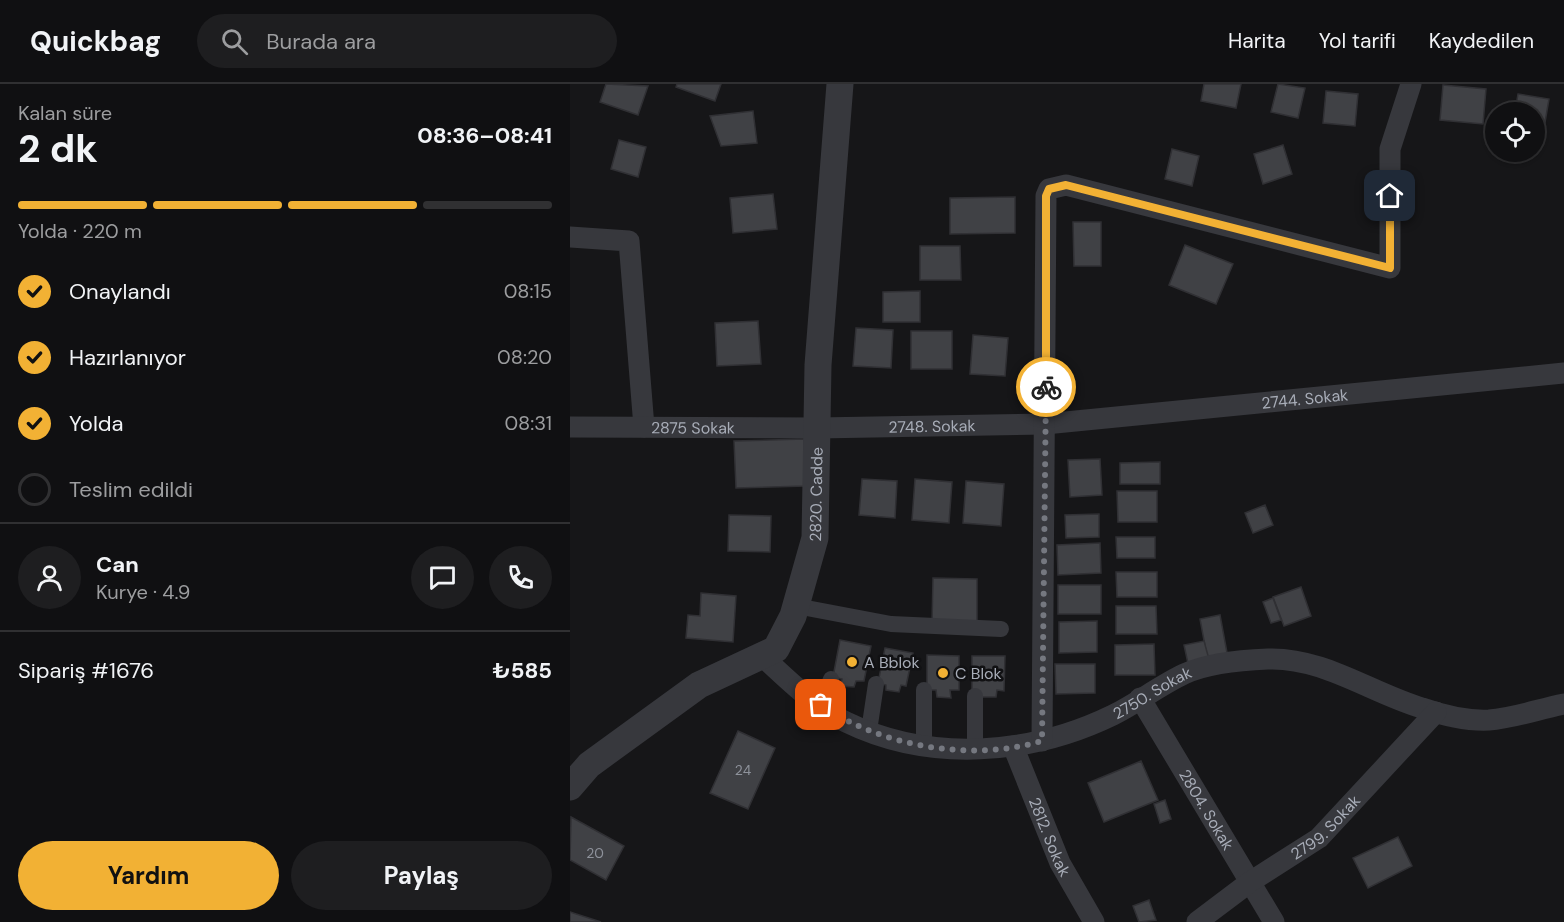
<!DOCTYPE html>
<html lang="tr">
<meta charset="utf-8">
<style>
body{margin:0;font-family:"DM Sans",sans-serif;background:#1e1e20;color:#f1f3f6;height:100vh;display:flex;flex-direction:column;font-size:22px;white-space:nowrap}
*{box-sizing:border-box;margin:0}
p{font-size:20px;color:#9c9d9f}
.icon{flex:none;width:33px;height:33px;fill:none;stroke:currentColor;stroke-width:2;stroke-linecap:round;stroke-linejoin:round}
.map{position:relative;flex:1;overflow:hidden}
.sheet{display:flex;flex-direction:column;background:#101012;width:570px}
.sheet>*{flex:none}
.fabs{position:absolute;left:915px;top:18px;display:grid;gap:12px}
.fabs a{display:grid;place-items:center;width:60px;height:60px;border-radius:50%;background:#101012;box-shadow:0 2px 4px #0004,0 0 0 2px #303032;font-size:30px}
.pin{position:absolute;display:grid;place-items:center;width:51px;height:51px;color:#fff;margin:-26px;border-radius:12px;box-shadow:0 3px 9px #0006}
.courier{position:absolute;display:grid;place-items:center;width:60px;height:60px;margin:-30px;border:4px solid #f2b134;border-radius:50%;background:#fff;color:#222;box-shadow:0 2px 8px #0007}
.summary em{font-style:normal;font-weight:700}
.summary div{display:flex;flex-direction:column-reverse}
.summary{display:flex;align-items:center;justify-content:space-between;height:102px;padding:0 18px}
h1{font-size:39px;font-weight:700;line-height:45px}
.bar{display:grid;grid-template-columns:repeat(4,1fr);gap:9px 6px;align-content:center;height:72px;padding:0 18px}
.bar i{height:8px;border-radius:4px;background:#303032}
.bar .on{background:#f2b134}
.bar p{grid-column:span 4}
.line{display:flex;align-items:center;gap:15px;padding:0 18px;border-top:2px solid #303032}
.line div{flex:1}
.round{display:grid;place-items:center;flex:none;width:63px;height:63px;border-radius:32px;background:#1e1e20}
ol{padding:0 18px;list-style:none}
li{display:flex;align-items:center;gap:18px;height:66px}
li p{margin-inline-start:auto}
li .icon{padding:6px;border-radius:50%;background:#f2b134;color:#111;stroke-width:4}
li:last-child{color:#9c9d9f}
li i{width:33px;height:33px;border:3px solid #303032;border-radius:50%}
.action{display:flex;gap:12px;margin-top:auto;padding:12px 18px}
.action a{flex:1;height:69px;border-radius:36px;background:#f2b134;color:#111;font-size:24px;font-weight:700;line-height:69px;text-align:center}
.action a+a{background:#1e1e20;color:#f1f3f6}
header{display:flex;align-items:center;gap:36px;box-sizing:border-box;height:84px;padding:0 30px;background:#101012;border-bottom:2px solid #303032}
header strong{font-size:28px}
nav{display:flex;gap:33px;margin-inline-start:auto;font-size:21px}
.search{width:420px;height:54px;background:#1e1e20;display:flex;align-items:center;gap:15px;box-sizing:border-box;padding:0 21px;border-radius:33px;color:#9c9d9f;font-size:22px}
main{display:flex;flex:1;min-height:0}
.map>svg:first-child{display:block}
.building{fill:#404145;stroke:#303034;stroke-width:1.5}
.lines{fill:none;stroke-linecap:round;stroke-linejoin:round}
.pedestrian{stroke:#37383d;stroke-width:16}
.minor{stroke:#37383d;stroke-width:21}
.tertiary{stroke:#37383d;stroke-width:27}
.done{stroke:#757880;stroke-width:6;stroke-dasharray:0 10.8}
.route{stroke:#f2b134;stroke-width:8}
.poi-dot{fill:#f2b134;stroke:#111113;stroke-width:2}
.labels{text-anchor:middle;stroke-width:5;stroke-linejoin:round;paint-order:stroke}
.number-label{font-size:14px;fill:#8e929b}
.street-label{font-size:16px;fill:#a8adb8;stroke:#111113}
.poi-label{font-size:16px;fill:#a8adb8;stroke:#111113;text-anchor:start}
</style>
<header>
<strong>Quickbag</strong>
<div class="search"><svg class="icon" aria-label="search" viewBox="0 0 24 24"><circle cx="10" cy="10" r="6"/><path d="M15 15l6 6"/></svg>Burada ara</div>
<nav><a>Harita</a><a>Yol tarifi</a><a>Kaydedilen</a></nav>
</header>
<main>
<section class="sheet">
<div class="summary"><div><h1>2 dk</h1><p>Kalan süre</p></div><em>08:36–08:41</em></div>
<div class="bar"><i class="on"></i><i class="on"></i><i class="on"></i><i></i><p>Yolda · 220 m</p></div>
<ol>
<li><svg class="icon" aria-label="check" viewBox="0 0 24 24"><path d="M5 12l5 5 9-10"/></svg>Onaylandı<p>08:15</p></li>
<li><svg class="icon" aria-label="check" viewBox="0 0 24 24"><path d="M5 12l5 5 9-10"/></svg>Hazırlanıyor<p>08:20</p></li>
<li><svg class="icon" aria-label="check" viewBox="0 0 24 24"><path d="M5 12l5 5 9-10"/></svg>Yolda<p>08:31</p></li>
<li><i></i>Teslim edildi</li>
</ol>
<div class="line" style="height:108px"><a class="round"><svg class="icon" aria-label="person" viewBox="0 0 24 24"><circle cx="12" cy="8" r="4"/><path d="M4 21q1-7 8-7t8 7"/></svg></a><div><b>Can</b><p>Kurye · 4.9</p></div><a class="round"><svg class="icon" aria-label="chat" viewBox="0 0 24 24"><path d="M4 5h16v11H9l-5 4z"/></svg></a><a class="round"><svg class="icon" aria-label="phone" viewBox="0 0 24 24"><path d="M5 4h4l2 5-3 2q2 4 5 5l2-3 5 2v4C11 20 4 13 5 4z"/></svg></a></div>
<div class="line" style="height:78px"><div>Sipariş #1676</div><b>₺585</b></div>
<div class="action"><a>Yardım</a><a>Paylaş</a></div>
</section>
<div class="map">
<svg width="994" height="838" viewBox="0 0 994 838">
<rect width="100%" height="100%" fill="#161618"/>
<g class="building">
<path d="M36 0 78 2 68 31 30 18Z"/>
<path d="M107 0H151L145 17 106 3Z"/>
<path d="M634 0H671L666 24 631 17Z"/>
<path d="M708 0 735 4 728 34 701 28Z"/>
<path d="M873 1 916 5 913 40 870 36Z"/>
<path d="M756 7 788 10 785 42 753 39Z"/>
<path d="M948 10 979 15 973 50 964 48V28H945Z"/>
<path d="M183 27 187 59 151 62 140 32Z"/>
<path d="M49 56 76 63 68 93 41 85Z"/>
<path d="M713 61 722 90 693 100 684 70Z"/>
<path d="M602 65 629 72 622 102 595 95Z"/>
<path d="M203 110 207 145 163 149 160 114Z"/>
<path d="M445 113V149L380 150V114Z"/>
<path d="M503 138H531V182H504Z"/>
<path d="M615 161 663 180 646 220 599 201Z"/>
<path d="M350 162H390L391 196H350Z"/>
<path d="M350 207V238H313V208Z"/>
<path d="M188 237 191 280 147 282 145 239Z"/>
<path d="M286 244 323 246 321 284 283 282Z"/>
<rect x="341" y="247" width="41" height="38"/>
<path d="M403 251 438 254 435 292 400 290Z"/>
<path d="M234 355 236 402 166 404 164 357Z"/>
<path d="M530 375 532 411 500 413 498 376Z"/>
<path d="M590 378V400H550V379Z"/>
<path d="M292 395 327 397 325 434 289 431Z"/>
<path d="M345 395 382 398 379 439 342 436Z"/>
<path d="M396 397 434 400 431 442 393 439Z"/>
<path d="M547 407H587V438H548Z"/>
<path d="M695 421 703 441 683 449 675 429Z"/>
<path d="M529 430V453L496 454 495 431Z"/>
<path d="M159 431 201 432 200 468 158 467Z"/>
<path d="M546 453H585V474H547Z"/>
<path d="M530 459 531 489 488 491 487 461Z"/>
<path d="M546 488H587V513H547Z"/>
<path d="M363 494 407 495V539H362Z"/>
<rect x="488" y="501" width="43" height="29"/>
<path d="M731 503 741 532 714 542 703 513Z"/>
<path d="M131 509 166 512 163 558 116 554 118 531 130 532Z"/>
<path d="M703 514 711 536 701 539 693 518Z"/>
<path d="M546 522H586L587 550H546Z"/>
<path d="M650 531 658 574 638 578 630 535Z"/>
<path d="M527 537V568L489 569V538Z"/>
<path d="M270 556 301 562 294 597H286L284 603 270 602 272 595 263 593Z"/>
<path d="M634 557 640 579 619 584 614 561Z"/>
<path d="M584 560 585 591H545V561Z"/>
<path d="M315 564 343 569 336 602 331 601 329 608 316 606V601L308 599Z"/>
<path d="M357 571 389 572V606H380L381 614 367 613 366 606H357Z"/>
<path d="M402 572H435L434 607 427 606 426 613H411L402 607Z"/>
<path d="M485 580H525V609L486 610Z"/>
<path d="M168 647 205 664 178 725 140 709Z"/>
<path d="M571 677 588 716 534 738 518 699Z"/>
<path d="M595 716 601 735 590 739 584 720Z"/>
<path d="M1 733 54 762 36 796 0 776Z"/>
<path d="M828 753 842 782 798 804 783 774Z"/>
<path d="M579 816 586 836 569 838 563 822Z"/>
<path d="M0 828 31 838H0Z"/>
</g>
<g class="lines">
<g class="pedestrian">
<path d="M226 522 321 540 431 545"/>
<path d="M354 606V662"/>
<path d="M251 621 261 595"/>
<path d="M299 647 306 600"/>
<path d="M405 665V612"/>
</g>
<g class="minor">
<path d="M0 153 59 157 74 343"/>
<path id="s1" d="M0 343 247 344 475 340 994 289"/>
<path id="s2" d="M191 571C217 595 245 623 276 638 360 679 461 671 543 631 567 619 589 602 614 590 638 579 672 576 698 575 753 573 801 609 852 624 872 631 898 637 919 636 944 634 969 625 994 620"/>
<path id="s3" d="M570 614 704 838"/>
<path d="M472 657 476 112 479 105 496 101 820 184V65L841 0"/>
<path id="s4" d="M443 662 490 779 524 838"/>
<path id="s5" d="M627 838 680 798 749 754 866 628"/>
</g>
<path class="tertiary" id="s6" d="M0 703 19 681 129 601 206 565 223 532 245 454 248 281 270 0"/>
</g>
<g class="lines">
<path class="done" d="M251 621C312 663 401 678 472 657L476 303"/>
<path class="route" d="M476 303V112L479 105 496 101 820 184V112"/>
</g>
<g class="poi-dot">
<circle cx="282" cy="578" r="6"/>
<circle cx="373" cy="589" r="6"/>
</g>
<g class="labels">
<g class="number-label">
<text x="173" y="691">24</text>
<text x="25" y="774">20</text>
</g>
<g class="street-label">
<text dy="6" stroke="none"><textPath href="#s1" startOffset="736">2744. Sokak</textPath></text>
<text dy="6" stroke="none"><textPath href="#s1" startOffset="362">2748. Sokak</textPath></text>
<text dy="6" stroke="none"><textPath href="#s1" startOffset="123">2875 Sokak</textPath></text>
<text dy="6" stroke="none"><textPath href="#s6" startOffset="412">2820. Cadde</textPath></text>
<text dy="6" stroke="none"><textPath href="#s2" startOffset="430">2750. Sokak</textPath></text>
<text dy="6" stroke="none"><textPath href="#s3" startOffset="130">2804. Sokak</textPath></text>
<text dy="6" stroke="none"><textPath href="#s5" startOffset="160">2799. Sokak</textPath></text>
<text dy="6" stroke="none"><textPath href="#s4" startOffset="98">2812. Sokak</textPath></text>
</g>
<g class="poi-label">
<text x="294" y="584">A Bblok</text>
<text x="385" y="595">C Blok</text>
</g>
</g>
</svg>
<div class="fabs">
<a><svg class="icon" aria-label="locate" viewBox="0 0 24 24"><circle cx="12" cy="12" r="6"/><path d="M12 2v4M12 18v4M2 12h4M18 12h4"/></svg></a>
</div>
<div class="pin" style="left:251px;top:621px;background:#ea580c"><svg class="icon" aria-label="bag" viewBox="0 0 24 24"><path d="M5 8h14l-1 12H6zM9 8a3 3 0 0 1 6 0"/></svg></div>
<div class="pin" style="left:820px;top:112px;background:#1f2937"><svg class="icon" aria-label="home" viewBox="0 0 24 24"><path d="M3 11l9-7 9 7M6 9v11h12V9"/></svg></div>
<div class="courier" style="left:476px;top:303px"><svg class="icon" aria-label="bike" viewBox="0 0 24 24"><circle cx="6" cy="16" r="4"/><circle cx="18" cy="16" r="4"/><path d="M6 16l4-8h5l3 8M10 8l3 8H6M13 5h3"/></svg></div>
</div>
</main>
